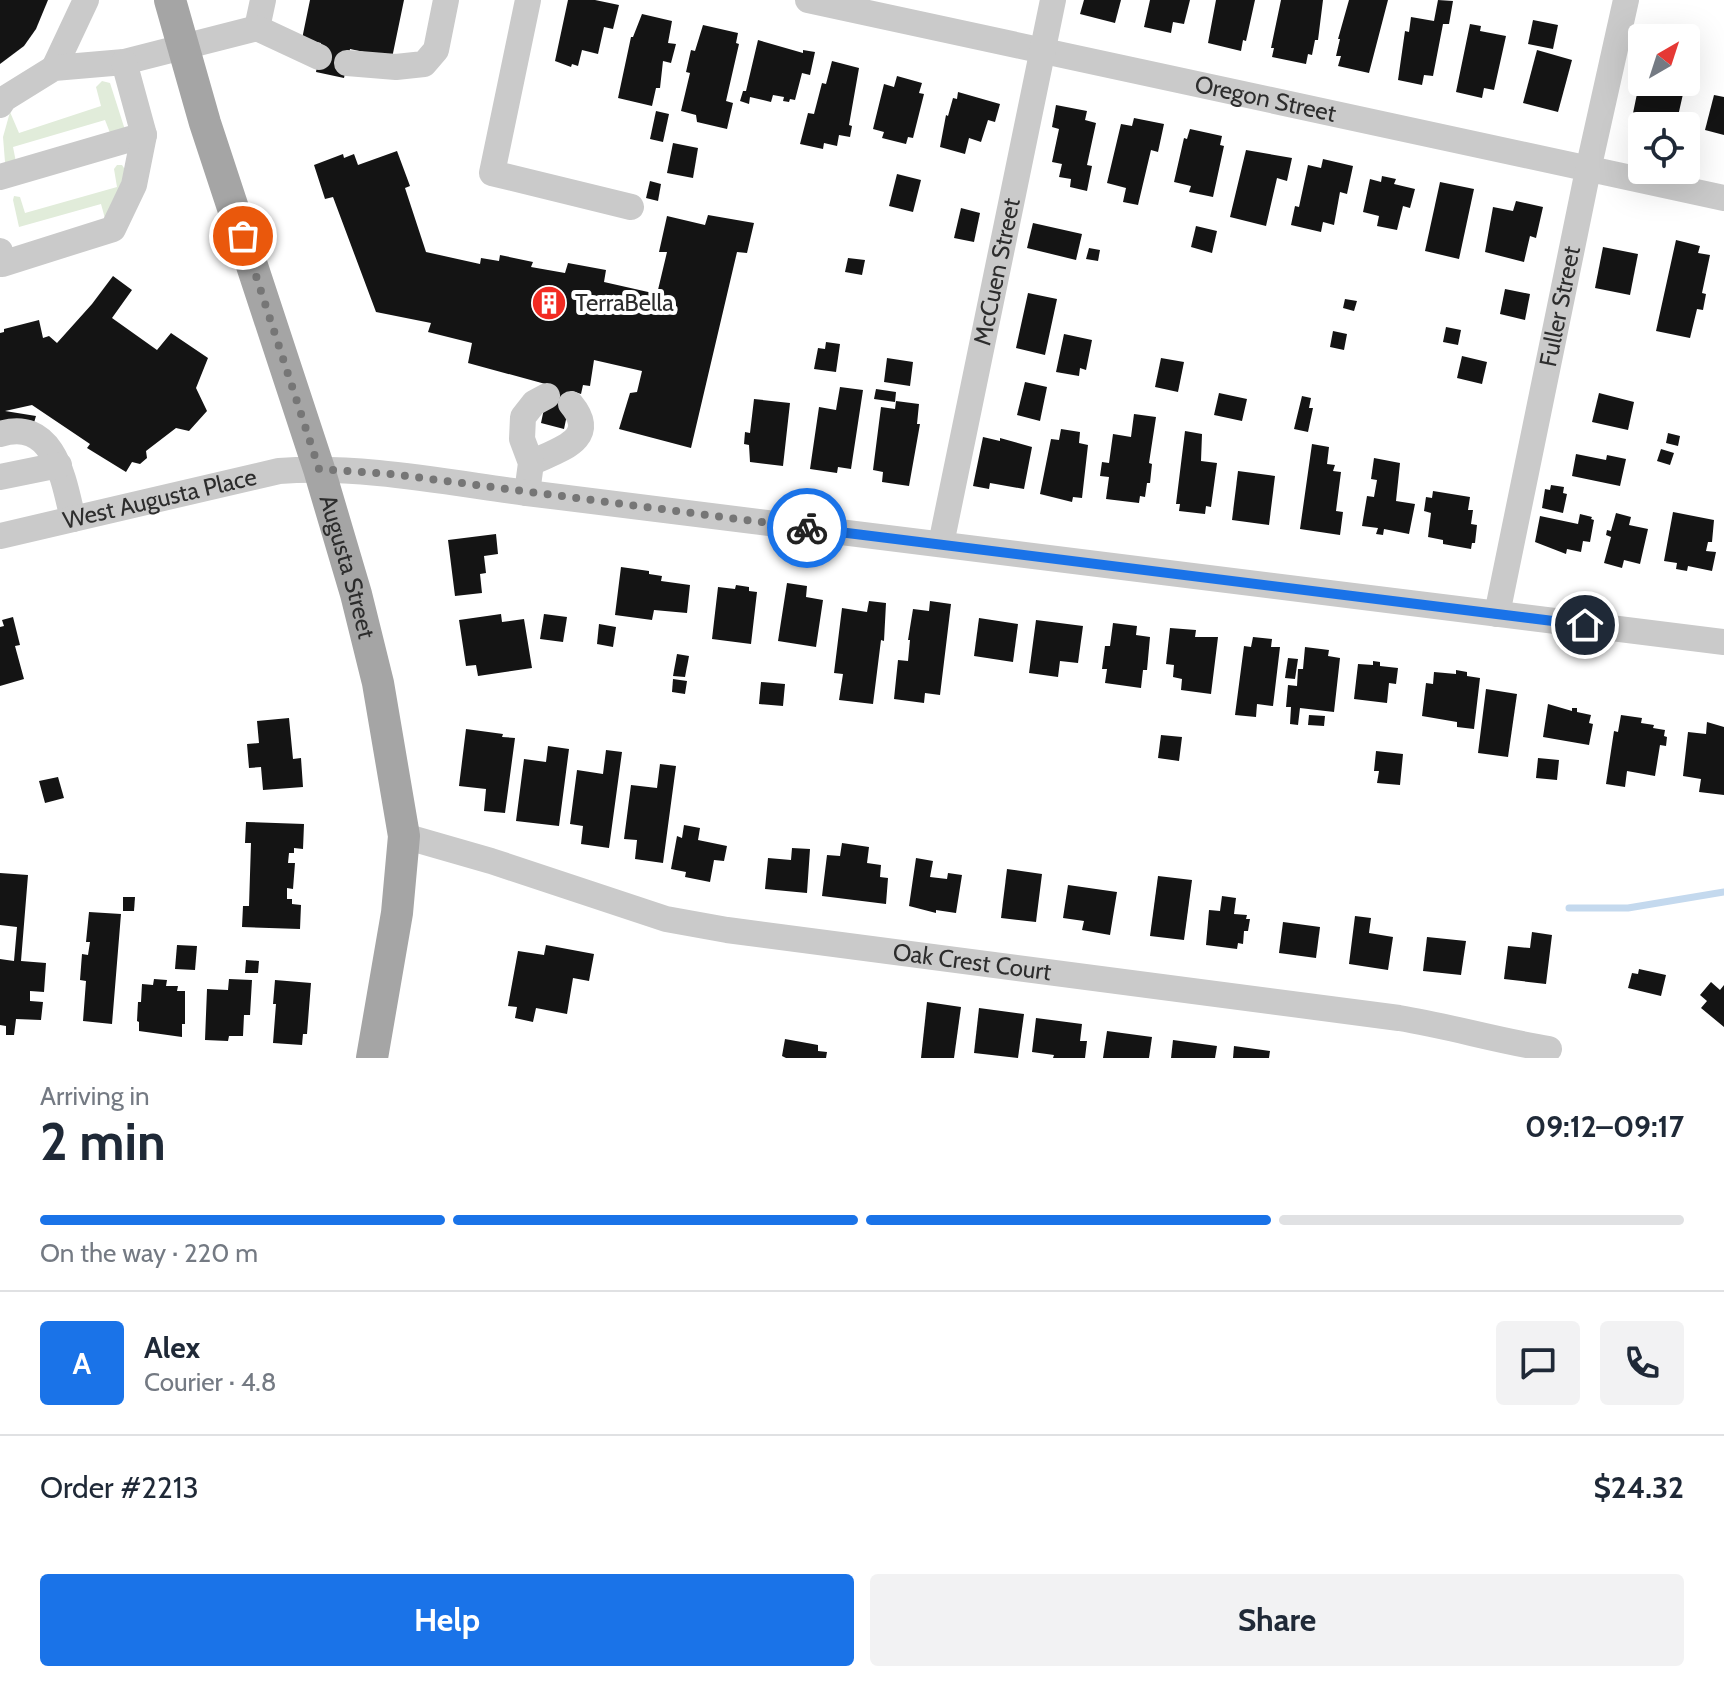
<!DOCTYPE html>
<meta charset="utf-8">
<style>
body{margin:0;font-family:Cabin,sans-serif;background:#f2f2f3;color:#1f2937;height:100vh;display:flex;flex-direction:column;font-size:30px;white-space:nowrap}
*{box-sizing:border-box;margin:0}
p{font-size:26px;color:#747a83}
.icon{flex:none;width:44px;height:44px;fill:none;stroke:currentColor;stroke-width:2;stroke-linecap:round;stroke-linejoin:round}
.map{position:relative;height:1058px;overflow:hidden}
.drawer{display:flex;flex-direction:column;background:#fff;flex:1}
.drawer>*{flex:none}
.needle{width:52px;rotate:39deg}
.controls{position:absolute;left:1628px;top:24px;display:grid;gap:16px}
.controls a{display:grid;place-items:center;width:72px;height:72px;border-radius:8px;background:#fff;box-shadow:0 8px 32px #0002;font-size:40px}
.pin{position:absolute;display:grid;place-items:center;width:68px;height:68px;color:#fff;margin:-34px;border:4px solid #fff;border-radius:50%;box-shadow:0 2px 8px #0007}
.courier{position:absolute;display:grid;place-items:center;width:80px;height:80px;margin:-40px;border:6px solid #1a73e8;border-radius:50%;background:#fff;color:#222;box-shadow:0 2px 10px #0007}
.summary em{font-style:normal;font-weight:800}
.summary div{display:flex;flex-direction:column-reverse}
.summary{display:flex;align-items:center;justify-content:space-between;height:136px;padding:0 40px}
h1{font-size:52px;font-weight:800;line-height:60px}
.bar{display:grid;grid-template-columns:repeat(4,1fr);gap:12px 8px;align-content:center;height:96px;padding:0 40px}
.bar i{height:10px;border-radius:6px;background:#e0e1e3}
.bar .current{background:#1a73e8}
.bar p{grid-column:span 4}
.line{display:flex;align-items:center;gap:20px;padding:0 40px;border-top:2px solid #e0e1e3}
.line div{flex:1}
.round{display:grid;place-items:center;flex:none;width:84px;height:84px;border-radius:8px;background:#f2f2f3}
.primary-button{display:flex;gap:16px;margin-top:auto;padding:16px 40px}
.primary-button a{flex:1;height:92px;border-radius:8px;background:#1a73e8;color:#fff;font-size:32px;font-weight:800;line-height:92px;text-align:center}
.primary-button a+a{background:#f2f2f3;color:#1f2937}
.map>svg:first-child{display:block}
.green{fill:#e1ecda}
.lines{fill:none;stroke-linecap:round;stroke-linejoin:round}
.stream{stroke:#c4d9ee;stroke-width:7}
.building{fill:#141414}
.minor{stroke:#cacaca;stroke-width:26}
.major{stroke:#a5a5a5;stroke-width:32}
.done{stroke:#767676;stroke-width:8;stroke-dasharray:0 14.4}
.route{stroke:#1a73e8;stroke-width:10}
.labels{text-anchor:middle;stroke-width:8;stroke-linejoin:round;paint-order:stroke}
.street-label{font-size:24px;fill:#2d2d2d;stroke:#fff}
.poi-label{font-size:24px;fill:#2d2d2d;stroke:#fff;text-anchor:start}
</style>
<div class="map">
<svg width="1724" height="1058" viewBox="0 0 1724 1058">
<rect width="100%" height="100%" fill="#fff"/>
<g class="green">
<path d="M102 81 110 83 126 133 112 138 105 120 13 147 16 162H5L3 137 10 112 19 133 101 106 96 87Z"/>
<path d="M117 165H122L126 171 106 222 101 204 19 227 13 200 14 196 20 197 25 213 117 187 114 169Z"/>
</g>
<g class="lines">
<path class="stream" d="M1569 908H1628L1724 892"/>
</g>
<g class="building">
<path d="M0 0H48L36 29 24 46 0 64Z"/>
<path d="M310 0H404L392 58 350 49 344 78 316 72 321 43 302 39Z"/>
<path d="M568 0H595L619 5 613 29 604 27 598 54 582 50 578 66 572 64 571 67 555 61Z"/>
<path d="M1084 0H1121L1115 23 1080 14Z"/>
<path d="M1150 0H1190L1184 24 1173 22 1171 33 1144 27Z"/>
<path d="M1216 0H1255L1246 41 1243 40 1241 51 1208 43Z"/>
<path d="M1281 0H1323L1318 40H1315L1312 55 1308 54 1306 64 1272 57 1274 48H1271Z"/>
<path d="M1349 0H1388L1369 73 1338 66 1341 56H1336L1340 39H1338Z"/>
<path d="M1438 0 1453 1 1449 24H1443L1433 76 1424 75 1422 85 1398 80 1405 31 1409 32 1411 17 1434 21Z"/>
<path d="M642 14 672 21 668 43 676 44 671 63 663 61 660 88H656L652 106 618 98 631 37H633Z"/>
<path d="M1533 20 1558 25 1553 49 1528 44Z"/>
<path d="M1470 24 1481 26 1480 31 1506 36 1494 90 1484 88 1482 98 1456 92Z"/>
<path d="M703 25 738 33 736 43 739 44 726 101 733 103 727 129 697 122 696 115 681 111 690 73 686 72 691 50 695 51Z"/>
<path d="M758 40 803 53V50L815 52 810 75 802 73 795 100 790 99 789 102 783 101 784 97 773 95 771 102 750 97 749 104 740 101 743 91H746Z"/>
<path d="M1537 50 1572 60 1558 112 1523 103Z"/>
<path d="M832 61 859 68 849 125 852 126 850 137 839 135 837 146 824 143 823 149 800 144 808 113 814 114 822 83 826 84Z"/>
<path d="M897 76 922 83 919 93 924 94 913 138 908 137 906 144 882 138 884 132 873 129 884 84 894 87Z"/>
<path d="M1642 82H1668L1666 90 1683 94 1676 125 1662 122V125L1632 118 1639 84Z"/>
<path d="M958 92 1000 104 995 122 988 120 981 142 969 138 965 154 940 147 946 115 948 116 953 98 957 99Z"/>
<path d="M1714 95 1724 97V135L1705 130Z"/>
<path d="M1056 105 1087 111 1085 120 1096 123 1087 165 1092 166 1087 191 1070 187 1071 179 1059 177 1062 164 1052 162 1059 129 1052 127Z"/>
<path d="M656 111 669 114 663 142 650 139Z"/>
<path d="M1134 118 1164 124 1158 152 1151 150 1138 205 1123 202 1126 188 1107 183 1121 124 1132 126Z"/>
<path d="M1190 129 1222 136 1220 145 1224 146 1213 197 1189 192 1191 186 1174 182 1184 138 1187 139Z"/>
<path d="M673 143 698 148 693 178 667 173Z"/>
<path d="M1246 150 1292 158 1287 181 1277 178 1266 226 1230 217Z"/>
<path d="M397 151 410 186 405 188 426 252 480 264 481 258 499 261 500 255 533 262 531 267 565 273 568 263 606 270 604 282 657 294 667 252H659L667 216 705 225 708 215 754 223 747 253 737 252 691 448 619 429 630 393 637 392 642 371 594 360 590 386 583 385 581 394 572 391 564 429 541 423 549 385 468 363 472 343 428 332 431 323 376 312 333 197 325 199 314 165 343 154 344 158 354 154 358 165Z"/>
<path d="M1323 159 1353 166 1347 194 1340 192 1334 225 1323 222 1321 232 1291 225 1295 206 1299 207 1308 165 1321 168Z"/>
<path d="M897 174 921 180 913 212 889 206Z"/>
<path d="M1382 176 1396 179 1394 184 1415 189 1410 208 1403 206 1397 230 1377 226 1379 216 1363 212 1370 179 1381 182Z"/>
<path d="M650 181 661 184 658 201 646 198Z"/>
<path d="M1440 182 1474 189 1459 259 1425 251Z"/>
<path d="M1516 201 1543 207 1536 238 1530 236 1524 262 1485 252 1493 207 1513 211Z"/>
<path d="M961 208 980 213 974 242 954 238Z"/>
<path d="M1033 223 1082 234 1076 260 1027 248Z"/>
<path d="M1196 226 1217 231 1212 253 1191 247Z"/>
<path d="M1676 240 1700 246 1698 253 1710 255 1702 293 1706 294 1703 310 1697 309 1690 338 1656 331Z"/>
<path d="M1603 247 1638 254 1630 295 1595 288Z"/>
<path d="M1089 248 1100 250 1098 261 1086 259Z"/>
<path d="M848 258 865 260 862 275 845 272Z"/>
<path d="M113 276 132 290 112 318 157 350 171 333 208 358 196 388 207 411 189 431 176 428 146 451 147 458 140 464 132 462 126 472 87 448 90 444 32 405 5 411 36 416 33 426 0 425V333L4 332V329L39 320 43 338 49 336 57 343 92 304Z"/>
<path d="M1505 289 1530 294 1525 320 1500 314Z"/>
<path d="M1028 293 1057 299 1045 355 1016 348Z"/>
<path d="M1345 299 1357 301 1354 311 1343 308Z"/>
<path d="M1446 327 1461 330 1458 345 1443 342Z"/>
<path d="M1333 331 1347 334 1344 350 1330 347Z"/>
<path d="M1064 334 1092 340 1086 370 1080 368 1079 376 1056 372Z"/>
<path d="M826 342 840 344 836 372 814 369 818 348 825 349Z"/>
<path d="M1462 356 1487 362 1482 384 1457 378Z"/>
<path d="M887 358 913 362 910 386 884 382Z"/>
<path d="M1161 358 1184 362 1178 392 1155 387Z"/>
<path d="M1025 382 1047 387 1040 421 1017 415Z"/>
<path d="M840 387 863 390 851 469 838 467 837 473 810 469 819 407 836 410Z"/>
<path d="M876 389 896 392 895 402 874 399Z"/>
<path d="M1219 393 1247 399 1242 421 1214 415Z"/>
<path d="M1599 393 1634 402 1628 430 1592 422Z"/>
<path d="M1302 396 1311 398 1309 408H1313L1308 432 1294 429Z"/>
<path d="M754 399 790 403 783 466 750 462 749 445 744 444 745 432 750 433Z"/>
<path d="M896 401 919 404 917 424H920L909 486 882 482 883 472 873 470 881 407 895 409Z"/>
<path d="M1134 414 1156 417 1149 463 1152 464 1150 483H1147L1145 497 1140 496 1139 503 1106 499 1109 477 1100 476 1102 462 1109 463 1113 434 1131 437Z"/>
<path d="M1061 429 1080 432 1079 443 1088 445 1082 498 1073 497 1072 502 1040 494 1051 439 1059 440Z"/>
<path d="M1185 431 1202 434 1201 461 1217 463 1211 507 1206 506 1205 514 1179 511 1180 504H1176Z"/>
<path d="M1668 433 1680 436 1678 446 1666 443Z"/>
<path d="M983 437 1000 441V438L1032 447 1024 489 990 483 989 489 973 486Z"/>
<path d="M1312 444 1329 447 1327 464 1335 465 1333 471 1341 472 1336 511 1343 512 1340 535 1300 529Z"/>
<path d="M1661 449 1674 453 1670 465 1657 461Z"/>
<path d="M1576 454 1606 460 1607 455 1626 459 1620 486 1572 476Z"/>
<path d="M1374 458 1400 463 1396 501 1415 504 1409 534 1384 529 1383 535 1376 534 1378 528 1362 526 1367 496 1374 497 1377 480 1371 479Z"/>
<path d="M1238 471 1275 476 1269 525 1232 520Z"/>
<path d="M1551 485 1564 487 1563 493 1567 494 1563 513 1542 508 1545 489 1550 490Z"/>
<path d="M1433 491 1470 497 1468 510H1473L1471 524 1477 525 1475 543H1472L1471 549 1443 544V540L1428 537 1431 513 1424 511 1426 497 1432 498Z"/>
<path d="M1673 512 1714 520 1712 542H1708L1706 551 1716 552 1712 571 1688 566 1687 571 1676 569 1677 563 1664 561Z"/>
<path d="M1616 513 1631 517 1629 525 1648 529 1640 564 1624 560 1622 568 1604 563 1611 537 1606 535 1607 530 1611 531Z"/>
<path d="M1580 514 1592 517 1591 519 1594 520 1590 542 1583 541 1581 552 1567 549 1566 554 1535 542 1540 516 1578 524Z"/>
<path d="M496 534 498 554 484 556 486 573 480 574 482 593 455 596 448 540Z"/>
<path d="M621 567 649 571V574L662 576 661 581 690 585 687 613 654 610 652 620 615 615Z"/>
<path d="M787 583 807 586 806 597 823 600 816 647 778 641Z"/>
<path d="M736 585 749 587V591L757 592 751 644 712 639 718 587 735 589Z"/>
<path d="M869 601 886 603 884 641 881 640 873 704 839 700 843 674 834 673 842 608 867 612Z"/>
<path d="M930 601 951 604 940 695 925 693 924 703 894 699 898 660 908 661 910 640H908L913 609 929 611Z"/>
<path d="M501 614 502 622 524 619 532 668 478 676 476 665 466 666 459 620Z"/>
<path d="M544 614 567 617 563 642 540 639Z"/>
<path d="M13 617 20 645 15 646 24 679 0 686V627L4 626 2 620Z"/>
<path d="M979 618 1018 624 1013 662 974 656Z"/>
<path d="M1036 620 1083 626 1078 663 1060 661 1058 677 1029 673Z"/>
<path d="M1113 623 1137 626 1136 635 1150 637 1147 670H1143L1141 688 1105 683 1107 669H1102L1105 646H1110Z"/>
<path d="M599 624 616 627 613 647 597 644Z"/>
<path d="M1170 628 1196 630 1195 637H1218L1211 694 1181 690 1182 679 1173 677 1174 665 1166 664Z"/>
<path d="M1253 637 1272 639 1271 647H1280L1273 706 1257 704 1256 717 1235 715 1244 646 1251 647Z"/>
<path d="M1305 647 1329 650 1328 656 1340 658 1334 712 1300 708 1298 725 1290 724 1291 707H1286L1288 685 1297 686 1298 669H1303Z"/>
<path d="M677 654 689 656 685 677 673 676Z"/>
<path d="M1288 658 1298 659 1295 679 1285 678Z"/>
<path d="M1373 661 1380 662V666L1398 668 1396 684 1389 683 1387 703 1354 699 1358 664 1373 665Z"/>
<path d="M1456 670 1467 672V676L1480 678 1474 729 1457 727V722L1422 716 1426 683 1433 684 1434 672 1456 674Z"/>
<path d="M673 679 687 681 685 694 672 692Z"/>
<path d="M761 682 785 684 783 706 759 704Z"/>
<path d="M1486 689 1517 694 1508 757 1478 753Z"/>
<path d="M1548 704 1572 711V708H1577V712L1591 715 1589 723 1593 724 1589 745 1543 737Z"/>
<path d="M1309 715 1325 716 1324 726 1308 725Z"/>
<path d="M1621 715 1642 718 1641 723 1654 725 1653 728 1665 730 1664 736 1667 737 1666 746 1660 745 1655 776 1627 771 1625 787 1606 784 1614 731 1618 732Z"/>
<path d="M289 718 293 759 301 758 303 787 263 790 261 767 249 768 247 744 259 743 257 721Z"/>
<path d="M1707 722 1724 727V795L1699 792 1701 779 1683 776 1688 732 1706 734Z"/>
<path d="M466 729 503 734 502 737 515 738 505 813 484 811 486 789 459 786Z"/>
<path d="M1161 735 1182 737 1179 761 1158 758Z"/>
<path d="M548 746 569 749 559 826 516 821 524 759 546 762Z"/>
<path d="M606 750 622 752 609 848 581 844 583 826 570 824 577 770 603 774Z"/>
<path d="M1376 751 1403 754 1400 785 1377 783 1379 771H1374Z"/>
<path d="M1538 758 1559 760 1557 780 1536 778Z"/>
<path d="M660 764 676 766 663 863 635 859 637 840 624 839 631 785 657 788Z"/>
<path d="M58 777 64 798 45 803 39 781Z"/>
<path d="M246 822 304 824 303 849 294 848V853H289L288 863H295L293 889 287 888V899H292V904L301 905 300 929 242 927 243 906H249L251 843H245Z"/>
<path d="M684 825 700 828 698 840 727 846 724 861 714 860 710 882 685 877 686 872 671 869 677 836 682 838Z"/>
<path d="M842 843 869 847 867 863 881 865 880 877 888 878 886 904 822 896 827 855 840 856Z"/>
<path d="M792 848 810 849 807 893 765 889 768 858 791 860Z"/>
<path d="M916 858 933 861 930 877 947 879 948 873 962 875 956 913 936 910V913L909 906Z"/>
<path d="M1007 869 1042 874 1036 922 1001 918Z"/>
<path d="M0 873 28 875 21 961 46 963 44 992 30 991V1001L43 1002 41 1020 16 1019 14 1035H6V1026L0 1025V959L14 961 17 927 0 925Z"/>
<path d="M1158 876 1192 880 1184 940 1150 936Z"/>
<path d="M1068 885 1117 892 1110 935 1082 930 1084 921 1063 918Z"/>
<path d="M1222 896 1236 898 1234 914 1247 915 1246 919H1250L1248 931H1244L1243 944 1238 943 1237 949 1206 945 1209 910 1220 911Z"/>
<path d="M123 897H135L134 911H123Z"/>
<path d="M89 912 121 914 112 1024 83 1021 86 981 80 980 82 954 88 955 90 942H86Z"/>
<path d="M1355 916 1371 918 1369 933 1393 937 1388 970 1349 964Z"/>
<path d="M1283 922 1320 927 1316 958 1279 953Z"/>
<path d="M1532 932 1552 935 1546 984 1504 979 1508 946 1530 948Z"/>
<path d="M1427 937 1466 941 1461 975 1423 971Z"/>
<path d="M177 945 197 946 195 970 175 969Z"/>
<path d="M546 945 594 954 589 981 573 978 567 1014 536 1008 533 1022 515 1018 517 1007 508 1006 518 951 544 955Z"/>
<path d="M246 960 259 961 258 973H245Z"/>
<path d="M1639 969 1666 975 1661 996 1628 988 1632 973 1638 974Z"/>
<path d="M154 979 167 980 166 986H178L177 991H185V1024H182V1037L139 1031V1022L137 1021 138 1002H141L142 984 153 985Z"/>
<path d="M229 979 252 980 250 1015H244L243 1036H229L228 1041 205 1040 207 989 228 990Z"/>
<path d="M275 980 311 983 307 1034H303L302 1045 273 1043 276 1004H273Z"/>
<path d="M1711 982 1720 990 1724 985V1027L1701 1008 1707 1001 1700 995Z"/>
<path d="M927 1002 961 1007 954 1058H921Z"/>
<path d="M979 1008 1024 1014 1018 1058 974 1053Z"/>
<path d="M1036 1018 1082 1024 1080 1041H1087L1085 1058H1053L1054 1055 1032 1052Z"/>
<path d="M1107 1031 1152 1037 1149 1058H1103Z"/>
<path d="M785 1039 818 1045V1051L827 1052 826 1058H786L782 1056Z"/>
<path d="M1173 1040 1217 1046 1215 1058H1171Z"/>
<path d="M1234 1046 1270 1051 1269 1058H1233Z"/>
</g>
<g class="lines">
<g class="minor">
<path d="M528 0 492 173 631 207"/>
<path id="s1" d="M808 0 1724 198"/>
<path d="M257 28 263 0"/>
<path d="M347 63 396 67 424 64 436 50 446 0"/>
<path d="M54 68 86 0"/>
<path d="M0 105 4 99 54 68 124 62 257 28 319 57"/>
<path d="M0 177 144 135"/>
<path d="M0 251 2 264 113 229 134 185 144 135 124 62"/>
<path d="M0 434C55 417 64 482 73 519"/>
<path d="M531 463C557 450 601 440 571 404"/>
<path d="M0 477 59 465"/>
<path d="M527 493 531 463 522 439 523 417 534 403 547 396"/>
<path id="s2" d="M0 536 279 471C362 465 445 482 527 493L1724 642"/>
<path id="s3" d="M941 544 1053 0"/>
<path id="s4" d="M1497 614 1588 170 1626 0"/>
<path id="s5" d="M404 836 491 861 666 919 727 930 1399 1018C1449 1026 1498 1041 1549 1049"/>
</g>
<path class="major" id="s6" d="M170 0 205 123 319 469 356 594 378 683 404 836 397 913 372 1058"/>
</g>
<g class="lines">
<path class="done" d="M243 236 319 469 392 474 807 528"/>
<path class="route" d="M807 528 1585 625"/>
</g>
<defs>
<g id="building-disc" transform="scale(1.8)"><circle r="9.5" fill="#f22b22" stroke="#fff"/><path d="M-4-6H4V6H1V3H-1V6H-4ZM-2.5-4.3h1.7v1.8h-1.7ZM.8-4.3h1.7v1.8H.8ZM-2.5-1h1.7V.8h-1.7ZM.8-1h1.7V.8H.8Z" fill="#fff"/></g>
</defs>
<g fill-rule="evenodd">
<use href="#building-disc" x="549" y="303"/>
</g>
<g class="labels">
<g class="street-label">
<text dy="8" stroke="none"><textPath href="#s1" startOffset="468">Oregon Street</textPath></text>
<text dy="8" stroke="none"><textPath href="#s3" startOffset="278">McCuen Street</textPath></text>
<text dy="8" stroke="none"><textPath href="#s4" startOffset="314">Fuller Street</textPath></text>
<text dy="8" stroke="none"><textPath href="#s2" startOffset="164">West Augusta Place</textPath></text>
<text dy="8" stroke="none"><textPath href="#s6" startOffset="594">Augusta Street</textPath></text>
<text dy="8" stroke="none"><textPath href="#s5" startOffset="584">Oak Crest Court</textPath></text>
</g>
<g class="poi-label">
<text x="575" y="311">TerraBella</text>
</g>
</g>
</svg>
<div class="controls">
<a><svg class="needle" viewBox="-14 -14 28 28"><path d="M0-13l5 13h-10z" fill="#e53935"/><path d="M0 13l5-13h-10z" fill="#747a83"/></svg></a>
<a><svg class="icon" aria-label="locate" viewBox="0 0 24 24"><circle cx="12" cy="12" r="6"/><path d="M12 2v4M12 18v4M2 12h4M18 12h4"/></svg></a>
</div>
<div class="pin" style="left:243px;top:236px;background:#ea580c"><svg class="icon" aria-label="bag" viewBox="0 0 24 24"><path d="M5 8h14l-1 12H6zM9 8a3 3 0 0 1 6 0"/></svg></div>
<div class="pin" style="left:1585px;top:625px;background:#1f2937"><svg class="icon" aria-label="home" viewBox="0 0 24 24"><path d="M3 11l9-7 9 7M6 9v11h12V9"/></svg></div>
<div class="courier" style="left:807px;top:528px"><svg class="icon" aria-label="bike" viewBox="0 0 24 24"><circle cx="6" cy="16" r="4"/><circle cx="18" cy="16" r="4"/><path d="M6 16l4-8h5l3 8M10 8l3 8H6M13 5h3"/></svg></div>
</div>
<section class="drawer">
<div class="summary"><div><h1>2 min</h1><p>Arriving in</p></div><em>09:12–09:17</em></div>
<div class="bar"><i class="current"></i><i class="current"></i><i class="current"></i><i></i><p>On the way · 220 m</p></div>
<div class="line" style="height:144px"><b class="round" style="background:#1a73e8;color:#fff">A</b><div><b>Alex</b><p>Courier · 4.8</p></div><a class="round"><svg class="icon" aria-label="chat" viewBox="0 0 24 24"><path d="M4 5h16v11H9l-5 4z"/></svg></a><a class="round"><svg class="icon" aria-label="phone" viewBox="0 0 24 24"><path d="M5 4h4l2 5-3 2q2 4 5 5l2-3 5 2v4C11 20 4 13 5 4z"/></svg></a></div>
<div class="line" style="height:104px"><div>Order #2213</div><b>$24.32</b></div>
<div class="primary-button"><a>Help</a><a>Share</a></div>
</section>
